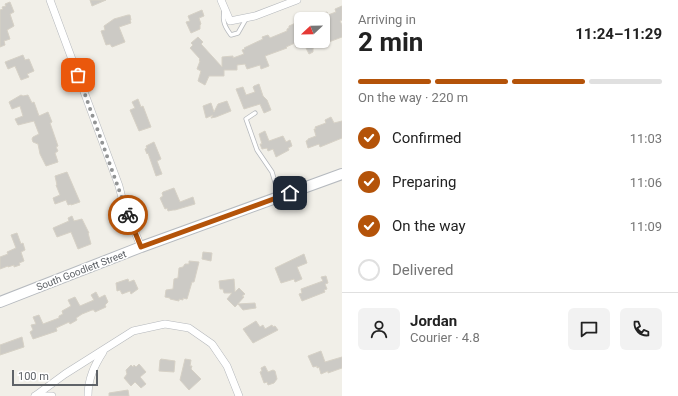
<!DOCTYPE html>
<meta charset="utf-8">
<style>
body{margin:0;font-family:Roboto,sans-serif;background:#f2f2f2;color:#222;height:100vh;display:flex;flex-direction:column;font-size:15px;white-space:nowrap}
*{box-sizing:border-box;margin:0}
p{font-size:13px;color:#767676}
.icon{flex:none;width:22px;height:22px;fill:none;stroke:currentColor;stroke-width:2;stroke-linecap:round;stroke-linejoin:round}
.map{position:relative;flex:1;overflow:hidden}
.side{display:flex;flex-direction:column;background:#fff;width:336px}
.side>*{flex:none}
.needle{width:26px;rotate:248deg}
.controls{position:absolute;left:294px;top:12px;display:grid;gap:8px}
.controls a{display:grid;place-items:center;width:36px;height:36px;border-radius:6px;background:#fff;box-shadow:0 1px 3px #0004;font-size:20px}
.scale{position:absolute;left:12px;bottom:10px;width:86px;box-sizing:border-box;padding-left:4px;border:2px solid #5f6368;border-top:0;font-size:11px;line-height:14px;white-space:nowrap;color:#5f6368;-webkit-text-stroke:3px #fff;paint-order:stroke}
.pin{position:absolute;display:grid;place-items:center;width:34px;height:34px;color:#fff;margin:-17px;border-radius:8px;box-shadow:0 2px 6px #0006}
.courier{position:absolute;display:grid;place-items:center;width:40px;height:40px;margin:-20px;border:3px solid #b45309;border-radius:50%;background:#fff;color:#222;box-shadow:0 1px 5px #0007}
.head em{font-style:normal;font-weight:700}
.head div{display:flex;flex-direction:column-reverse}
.head{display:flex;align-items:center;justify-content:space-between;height:68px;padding:0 16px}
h1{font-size:26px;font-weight:700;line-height:30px}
.bar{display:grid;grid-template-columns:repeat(4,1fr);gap:6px 4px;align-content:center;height:48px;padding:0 16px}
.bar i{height:5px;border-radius:3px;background:#e0e0e0}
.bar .selected{background:#b45309}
.bar p{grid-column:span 4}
.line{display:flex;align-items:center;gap:10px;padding:0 16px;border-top:1px solid #e0e0e0}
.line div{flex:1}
.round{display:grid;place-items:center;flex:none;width:42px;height:42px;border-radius:6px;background:#f2f2f2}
ol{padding:0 16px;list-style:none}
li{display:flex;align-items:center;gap:12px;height:44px}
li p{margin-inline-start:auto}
li .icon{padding:4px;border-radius:50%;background:#b45309;color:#fff;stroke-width:4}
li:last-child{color:#767676}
li i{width:22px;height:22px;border:2px solid #e0e0e0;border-radius:50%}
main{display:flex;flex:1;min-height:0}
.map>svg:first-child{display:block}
.building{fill:#cccac5;stroke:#d6d1c6}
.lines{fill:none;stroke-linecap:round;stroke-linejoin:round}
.service-casing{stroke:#b5b8bc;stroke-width:5}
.minor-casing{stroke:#b5b8bc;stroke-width:8}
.secondary-casing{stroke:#b6babf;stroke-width:12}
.service{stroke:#fff;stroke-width:3.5}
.minor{stroke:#fff;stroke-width:7}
.secondary{stroke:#fff;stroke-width:10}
.done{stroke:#929495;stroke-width:4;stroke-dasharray:0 7.2}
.route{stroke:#b45309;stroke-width:5}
.labels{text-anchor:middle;stroke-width:3;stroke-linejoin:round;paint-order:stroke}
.street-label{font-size:10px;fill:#5f6368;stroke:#fff}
</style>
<main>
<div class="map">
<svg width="342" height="396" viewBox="0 0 342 396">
<rect width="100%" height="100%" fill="#f1efe8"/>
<g class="building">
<path d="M90 0H106L92 6Z"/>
<path d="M10 2 14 12 10 14 14 26 7 30 10 39 4 41 5 45 0 47V10L3 9 2 7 6 6 5 4Z"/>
<path d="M342 6V20L340 21 342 25V37L313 48V52L309 54 304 44 296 47 295 43 286 47 287 48 265 56 269 66 261 69 260 65 247 69 245 64 237 65V70H224V76H209L205 85 198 81 201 71 197 69 200 61 199 60 200 59 190 48 193 45 191 43 198 37 203 42 201 44 222 67V57L233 56V58L244 54 242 50 245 49 244 48 263 39 262 37 268 35 270 38 287 31V29L289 28V26L298 22 300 25 301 24V41H323V19H321L320 14 327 12 328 15 336 12 335 9Z"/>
<path d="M202 10 204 16 199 18 201 24 200 25V29L191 33 186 22 190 21 188 16Z"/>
<path d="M128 15H130L131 20H130L131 23 119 27 125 42 112 47 110 44 106 45 101 31 105 30 104 26 114 19Z"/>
<path d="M23 55 25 60 29 59 34 71 27 74 29 77 21 80 15 66 8 69 5 62Z"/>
<path d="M259 84 263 96 267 100 271 110 264 113 260 104 244 109 236 89 243 87 246 95 255 92 253 87 254 86Z"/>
<path d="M21 95 23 96 28 95 32 103 34 102 39 116 48 112 52 122 50 123 58 146 56 147 58 151 55 153 58 162 46 166 40 154 38 144 33 142 32 139 33 137 39 134 34 121 18 125 15 119 23 116 20 106 12 109 9 102Z"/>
<path d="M138 99 141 107 143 106 151 127 139 131 130 110 135 108 132 102Z"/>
<path d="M227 101 231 111 216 117 211 118 213 115 206 118 203 106 211 103 214 112 218 104Z"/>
<path d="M331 117 334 123 342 121V138L320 147 319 144 308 148 306 141 308 140V139L316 136 314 129H316L315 127 326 123 325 120Z"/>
<path d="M265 131 269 141 283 136 286 142 290 140 292 146 288 148 289 150 276 157 273 149 268 151 267 148 262 149 260 144H262L259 134Z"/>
<path d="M154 142 161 159 157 161 162 174 156 176 148 153 147 154 145 149 147 148 146 146Z"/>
<path d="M67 172 80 202 71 205V204L68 205 66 200 55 204 53 198 60 195 56 185H57L55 176Z"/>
<path d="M174 188 180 202 193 197 195 204 175 210H173L168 211 167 208 165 209 160 198 163 196 162 193 163 192Z"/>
<path d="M72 216 74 221 82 219 89 233H88L91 244 78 249 71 232 57 237 53 228 69 221 68 218Z"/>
<path d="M17 233 21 244 23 243 25 250 21 252 24 261 19 263 20 265 14 267V265L8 267V266L0 269V257L8 254 7 252 16 248 11 235Z"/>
<path d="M203 252 212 253 211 261 202 259Z"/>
<path d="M304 254 307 263 297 267 302 279 295 282 294 279 281 283 275 268Z"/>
<path d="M189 261 199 262 194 282H192L187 299 183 298V300L179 299V301L170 299V298L165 297 166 290 173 289 174 279 178 278 179 268 183 267 185 264H189Z"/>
<path d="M326 276 328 283 325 284 327 289 324 290 325 292 302 301 299 294 302 293 301 289 323 281 321 277Z"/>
<path d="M128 279 129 282 134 280 138 289 131 294 130 291 122 294 120 290 117 291 116 283Z"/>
<path d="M234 279 235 292 239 288 245 294 242 296 244 297 235 307 227 299 232 293H224L223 289H220L219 281Z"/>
<path d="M96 292 99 298 105 295 108 302 105 305 106 307 95 312 94 310H92L82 314 76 318 77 320 70 324 69 322 56 328 57 331 33 339 30 332 33 330 31 325 36 324 33 317 39 315 43 324 59 318V316L63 314 62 311 71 306 68 300 75 297 80 306 94 300 91 295Z"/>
<path d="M255 303 256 308 249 309 243 310 238 304Z"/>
<path d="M256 321 260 327 263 325 265 329 272 325 273 327 275 326 278 330 253 343 243 329Z"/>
<path d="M22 337 24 347 0 355V345Z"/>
<path d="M321 351 325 362 342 357V368L328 373V371L321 374 319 367 317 368V366L313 367 308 356Z"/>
<path d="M161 359 175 361 174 372 159 371 160 360Z"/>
<path d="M185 359 191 360 190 366H192L191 369 201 379 189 390 180 380Z"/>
<path d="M139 364 146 372 140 377 146 384 141 388 135 382 131 386 124 378 127 374 126 370 131 365 133 367 134 365 136 367Z"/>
<path d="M265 366 268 372 273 370 275 371 277 379 274 383 268 385 267 382 264 383 260 372 262 371 261 368Z"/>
<path d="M128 390 129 396H109V393Z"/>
</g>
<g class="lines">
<g class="service-casing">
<g id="service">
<path d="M224 11C222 21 225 27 231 35L238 33 246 19"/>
<path d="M255 113 246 119 257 150 272 172 279 196"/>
</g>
</g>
<g class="minor-casing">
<g id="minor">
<path d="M50 0 119 186 123 202 141 247"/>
<path d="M221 0 230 21 255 16 297 0"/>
<path d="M35 396 65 374 133 331 165 324 189 328 212 344 227 366 239 396"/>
<path d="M35 396H52"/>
<path d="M88 396C88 379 94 366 103 352"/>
</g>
</g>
<g class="secondary-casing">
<path id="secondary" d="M0 302 141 247 342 174"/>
</g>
<use href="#service" class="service"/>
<use href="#minor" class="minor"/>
<use href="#secondary" class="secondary"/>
</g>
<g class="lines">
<path class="done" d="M78 75 128 215"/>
<path class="route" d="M128 215 141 247 290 193"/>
</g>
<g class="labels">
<g class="street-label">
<text transform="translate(81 270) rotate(-21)" y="4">South Goodlett Street</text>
</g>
</g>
</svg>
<div class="controls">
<a><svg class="needle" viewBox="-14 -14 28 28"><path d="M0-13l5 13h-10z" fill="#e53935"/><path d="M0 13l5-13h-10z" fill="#767676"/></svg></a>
</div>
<div class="scale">100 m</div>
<div class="pin" style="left:78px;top:75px;background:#ea580c"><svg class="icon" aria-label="bag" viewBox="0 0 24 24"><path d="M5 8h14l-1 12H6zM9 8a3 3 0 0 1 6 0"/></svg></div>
<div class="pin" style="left:290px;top:193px;background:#1f2937"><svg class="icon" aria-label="home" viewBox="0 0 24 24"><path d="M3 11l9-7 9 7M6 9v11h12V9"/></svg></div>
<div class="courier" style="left:128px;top:215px"><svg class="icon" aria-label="bike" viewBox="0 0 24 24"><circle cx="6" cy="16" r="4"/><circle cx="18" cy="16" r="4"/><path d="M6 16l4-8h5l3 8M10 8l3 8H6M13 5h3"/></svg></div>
</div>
<section class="side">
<div class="head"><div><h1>2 min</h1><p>Arriving in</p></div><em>11:24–11:29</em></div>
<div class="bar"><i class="selected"></i><i class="selected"></i><i class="selected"></i><i></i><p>On the way · 220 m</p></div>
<ol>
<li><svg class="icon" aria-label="check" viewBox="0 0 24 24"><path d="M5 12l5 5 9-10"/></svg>Confirmed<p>11:03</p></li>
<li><svg class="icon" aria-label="check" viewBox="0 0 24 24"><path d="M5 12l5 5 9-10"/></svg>Preparing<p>11:06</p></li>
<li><svg class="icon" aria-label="check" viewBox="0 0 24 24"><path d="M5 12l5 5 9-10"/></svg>On the way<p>11:09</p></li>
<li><i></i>Delivered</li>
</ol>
<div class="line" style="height:72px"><a class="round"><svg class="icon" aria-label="person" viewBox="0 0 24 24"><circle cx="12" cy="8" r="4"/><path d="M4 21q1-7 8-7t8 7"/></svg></a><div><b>Jordan</b><p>Courier · 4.8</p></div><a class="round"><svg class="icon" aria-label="chat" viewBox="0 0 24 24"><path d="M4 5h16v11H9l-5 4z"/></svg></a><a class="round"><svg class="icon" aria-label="phone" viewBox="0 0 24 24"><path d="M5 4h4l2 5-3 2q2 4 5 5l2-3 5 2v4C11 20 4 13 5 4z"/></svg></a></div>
</section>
</main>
